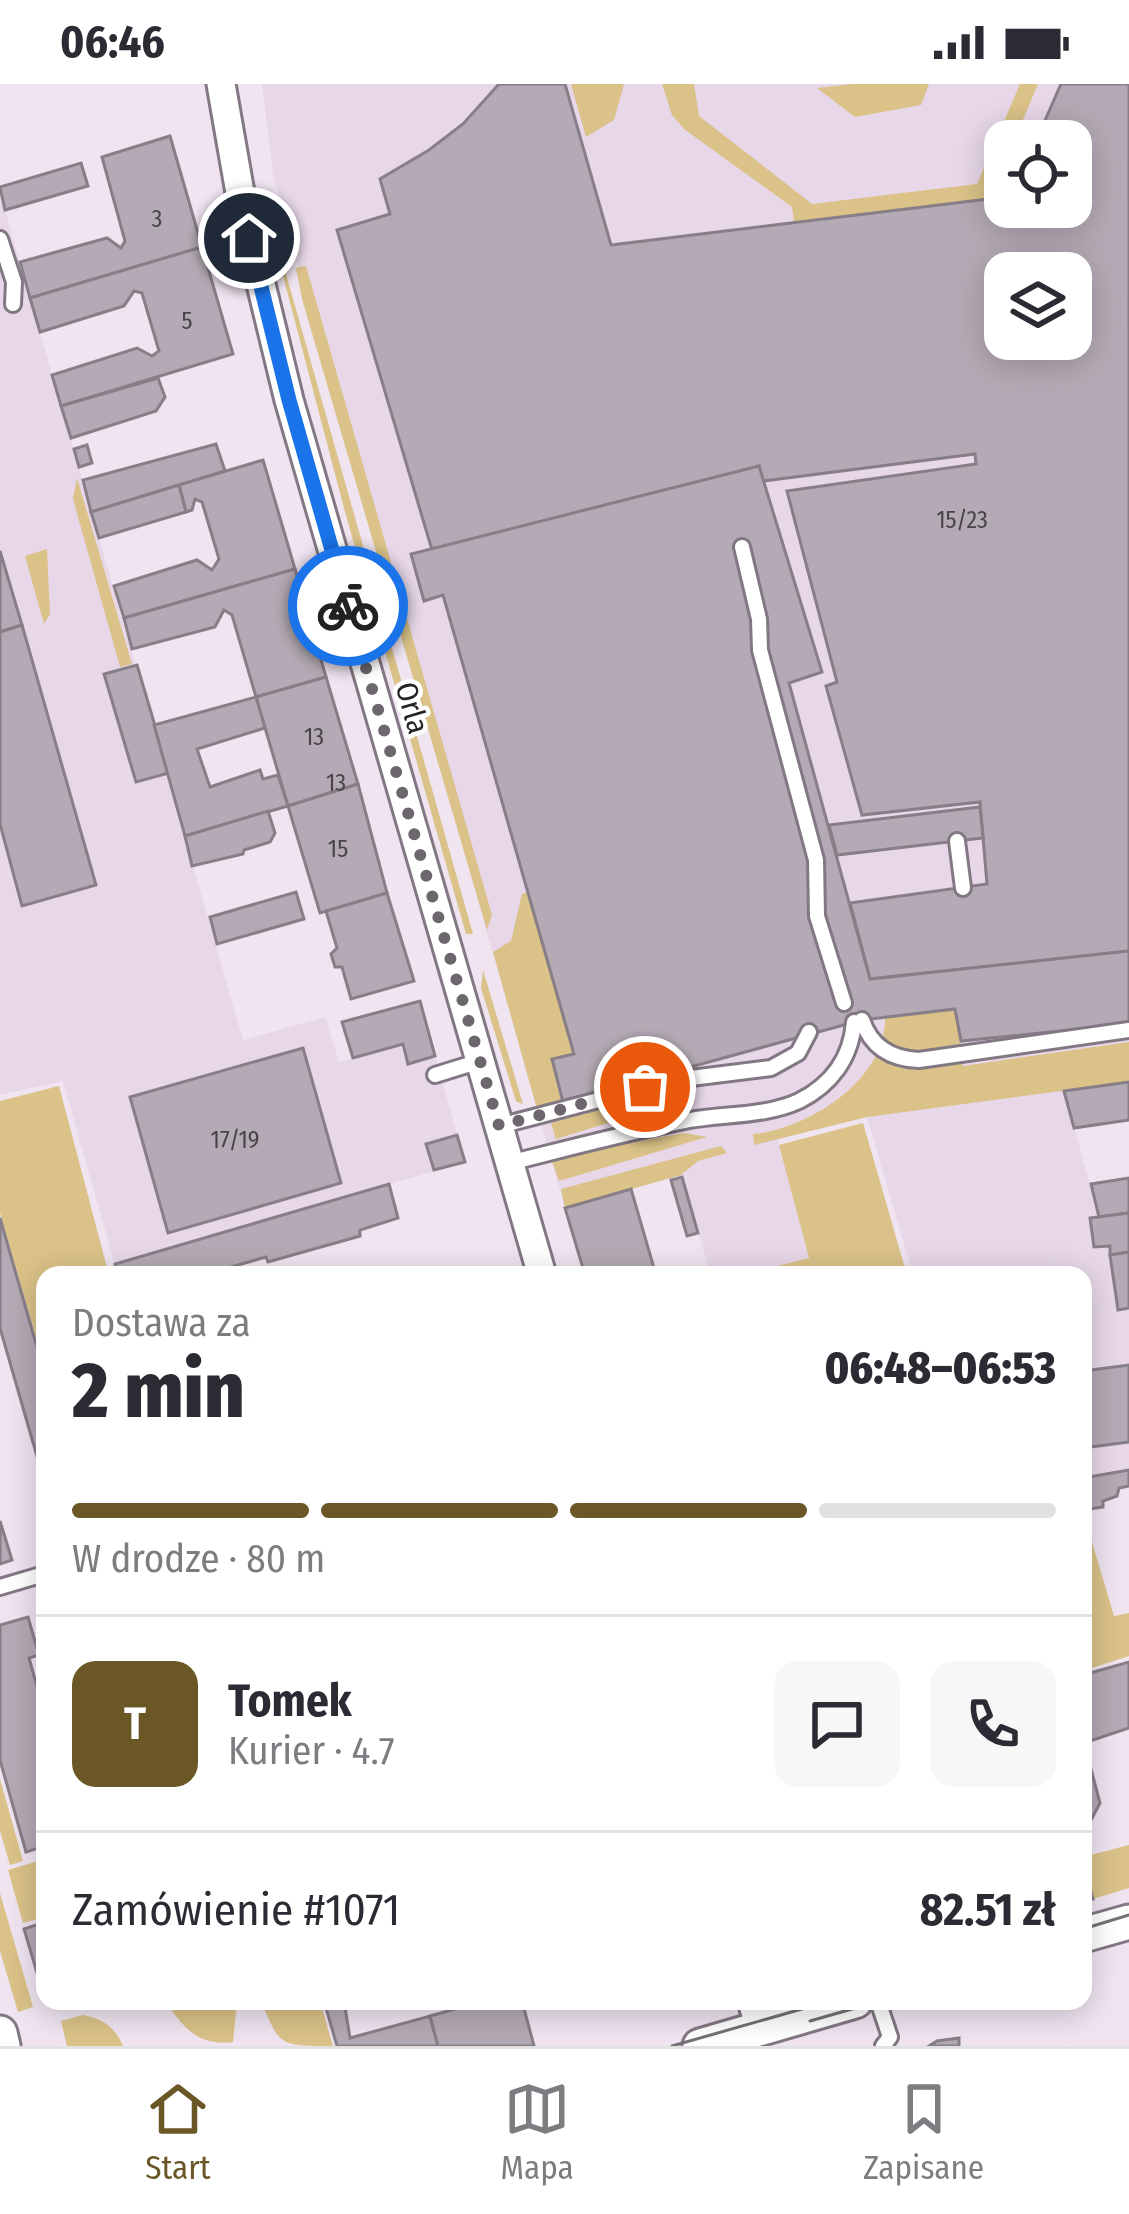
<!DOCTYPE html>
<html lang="pl">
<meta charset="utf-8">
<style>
body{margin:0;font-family:"Fira Sans Condensed",sans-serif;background:#f7f7f7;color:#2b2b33;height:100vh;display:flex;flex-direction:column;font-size:45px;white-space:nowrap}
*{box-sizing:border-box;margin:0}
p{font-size:39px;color:#7c7c81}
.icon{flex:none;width:66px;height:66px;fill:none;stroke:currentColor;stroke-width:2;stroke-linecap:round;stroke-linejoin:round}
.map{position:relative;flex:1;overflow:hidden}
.drawer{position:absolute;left:36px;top:1182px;width:1056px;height:744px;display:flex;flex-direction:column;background:#fff;border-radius:24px;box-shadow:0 6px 30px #0003}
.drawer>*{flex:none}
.buttons{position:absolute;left:984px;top:36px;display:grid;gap:24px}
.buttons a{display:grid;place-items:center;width:108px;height:108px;border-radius:24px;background:#fff;box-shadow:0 6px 30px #0003;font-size:60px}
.pin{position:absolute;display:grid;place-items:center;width:102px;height:102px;color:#fff;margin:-51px;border:6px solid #fff;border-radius:50%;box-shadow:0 3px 12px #0007}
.courier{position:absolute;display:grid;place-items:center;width:120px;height:120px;margin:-60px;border:9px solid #1a73e8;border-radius:50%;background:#fff;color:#222;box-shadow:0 3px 15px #0007}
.overview em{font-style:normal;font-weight:800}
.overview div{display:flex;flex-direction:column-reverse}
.overview{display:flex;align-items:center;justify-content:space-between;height:204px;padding:0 36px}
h1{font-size:78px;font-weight:800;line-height:90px}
.bar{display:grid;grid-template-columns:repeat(4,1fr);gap:18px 12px;align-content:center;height:144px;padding:0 36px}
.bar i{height:15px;border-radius:9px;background:#e1e1e2}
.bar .current{background:#6a5725}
.bar p{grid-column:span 4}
.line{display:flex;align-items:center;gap:30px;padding:0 36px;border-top:3px solid #e1e1e2}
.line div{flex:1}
.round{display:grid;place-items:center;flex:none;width:126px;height:126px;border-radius:24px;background:#f7f7f7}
.status{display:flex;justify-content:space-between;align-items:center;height:84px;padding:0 60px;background:#fff;direction:ltr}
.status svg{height:33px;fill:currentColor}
.dock{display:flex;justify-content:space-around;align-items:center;height:168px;border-top:3px solid #e1e1e2;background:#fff;font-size:33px;color:#7c7c81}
.dock a{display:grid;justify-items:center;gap:6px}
.dock .current{color:#6a5725}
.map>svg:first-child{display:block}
.built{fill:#e7d7e8;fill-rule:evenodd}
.green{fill:#dac288}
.building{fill:#b4aab5;stroke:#887e88;stroke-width:3;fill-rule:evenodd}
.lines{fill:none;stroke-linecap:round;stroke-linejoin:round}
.service-casing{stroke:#827883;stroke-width:20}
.minor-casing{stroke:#827883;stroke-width:33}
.tertiary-casing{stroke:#827883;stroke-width:39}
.service{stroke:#fff;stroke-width:14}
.minor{stroke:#fff;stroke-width:27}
.tertiary{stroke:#fff;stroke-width:33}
.tram{stroke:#766f76;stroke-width:3}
.done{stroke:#6c666d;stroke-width:12;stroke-dasharray:0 21.6}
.route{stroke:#1a73e8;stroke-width:15}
.labels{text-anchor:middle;stroke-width:9;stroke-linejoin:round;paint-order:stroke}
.number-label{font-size:24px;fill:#4a444a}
.street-label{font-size:30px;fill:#262226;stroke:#fff}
</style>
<div class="status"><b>06:46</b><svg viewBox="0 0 49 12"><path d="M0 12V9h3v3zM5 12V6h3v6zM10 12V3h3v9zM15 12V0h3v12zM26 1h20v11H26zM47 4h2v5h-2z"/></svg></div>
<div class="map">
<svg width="1129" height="1962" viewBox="0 0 1129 1962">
<rect width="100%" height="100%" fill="#efe4f0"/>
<g class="built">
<path d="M262 0H1129V999L1064 1008 1099 1132 1129 1129V1386L1083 1394V1191H913L867 1033 778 1055 809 1174 741 1191H711L681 1091 565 1124 273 91ZM1005 57H1071V123H1005ZM1005 189H1071V255H1005Z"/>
<path d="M0 109 243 956 325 933 339 978 403 960 409 980 435 972 465 1078 115 1180 63 997 0 1011Z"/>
</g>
<g class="green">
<path d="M571 0H624L614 36 586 53Z"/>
<path d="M662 0H694L699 32 812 120 977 100 1020 0H1038L1014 57H1005V76L996 98 1005 103V113L794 139 792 123 684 45 672 31Z"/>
<path d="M852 0H929L921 21 855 33 817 4Z"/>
<path d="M277 169 284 183 473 850H466L345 428Z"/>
<path d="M306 182 492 831 487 846 302 215 296 184Z"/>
<path d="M77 394 132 580 120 583 73 415Z"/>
<path d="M47 465 50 530 44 540 25 472Z"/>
<path d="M527 808 574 970 552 976 563 1018 537 1025 493 868 511 857 522 810Z"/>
<path d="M483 886 523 1020 516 1017 481 904Z"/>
<path d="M955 925 963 982 1129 958V998L867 1033 754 1061 753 1050C808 1045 886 996 885 934Z"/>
<path d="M59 1002 109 1191H45V1285L0 1129V1017Z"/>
<path d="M662 1006H684L689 1014 556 1055 551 1039Z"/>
<path d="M863 1039 907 1191H741L809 1174 779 1061Z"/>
<path d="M684 1049 707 1053 559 1097 552 1077 566 1071Z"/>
<path d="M721 1062 727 1069 698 1077 681 1091 565 1124 561 1105Z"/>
<path d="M1083 1448H1089L1114 1532 1129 1529V1572L1083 1587Z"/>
<path d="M0 1695 23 1777 10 1781 0 1747Z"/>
<path d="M1129 1761V1804L1093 1815 1083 1773Z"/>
<path d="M45 1775V1833L23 1839 8 1786Z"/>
<path d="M0 1809 33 1923 18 1928 0 1867Z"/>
<path d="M165 1917H237L233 1958C197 1962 184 1944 165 1917Z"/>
<path d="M261 1917H320L333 1962C278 1962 280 1962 261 1917Z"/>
<path d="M83 1931C103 1935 115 1943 123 1962H67L61 1937Z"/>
</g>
<g class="building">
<path d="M499 0H565L611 161 1005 113V123H1071V57H1036L1061 0H1129V867L870 895 850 819 987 800 980 718 862 731 826 602 837 598 787 407 976 380 975 370 763 397 759 382 432 466 337 146 390 130 380 95 429 66 463 40ZM1005 189H1071V255H1005Z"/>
<path d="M170 52 202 163 30 214 20 178 107 154 121 164 125 157 102 73Z"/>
<path d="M81 79 88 102 5 126 0 103Z"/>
<path d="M202 163 233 270 61 322 52 291 137 264 152 272 159 267 142 209 134 207 124 222 40 248 30 214Z"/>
<path d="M158 294 165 313 156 327 71 354 61 322Z"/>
<path d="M216 360 225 387 91 428 83 396Z"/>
<path d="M87 361 92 379 79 383 74 365Z"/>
<path d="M263 376 295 485 124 534 114 502 197 476 212 486 219 475 202 418 195 415 192 426 186 428 179 401Z"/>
<path d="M759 382 822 588 789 599 870 895 1129 867V940L961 957 955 925 862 936 563 1018 552 975 574 970 443 511 424 517 411 470Z"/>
<path d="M179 401 186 428 99 454 91 428Z"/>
<path d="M0 467 22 541 0 548Z"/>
<path d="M295 485 326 593 256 613 232 531 224 526 215 543 132 565 124 534Z"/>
<path d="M22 541 96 801 22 822 0 740V548Z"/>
<path d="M137 581 169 689 136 698 104 590Z"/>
<path d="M326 593 358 700 288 722 256 613Z"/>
<path d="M256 613 265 644 197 665 210 703 260 686 263 695 278 691 288 722 185 752 154 641Z"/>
<path d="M358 700 387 809 320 829 288 722Z"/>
<path d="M980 723 983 754 837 771 829 741Z"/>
<path d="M268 727 275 749 270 758 244 766 243 770 192 782 185 752Z"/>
<path d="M296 808 304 835 217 860 210 833Z"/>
<path d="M387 809 414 897 351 915 342 883H335L331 870 337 864 326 827Z"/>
<path d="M420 917 435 972 408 980 403 960 353 974 342 938Z"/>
<path d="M303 964 341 1099 168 1149 130 1013Z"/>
<path d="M1129 998V1036L1074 1044 1064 1007Z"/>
<path d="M457 1051 465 1078 434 1086 426 1060Z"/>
<path d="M682 1093 698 1149 687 1152 671 1096Z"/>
<path d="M1129 1094V1129L1099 1133 1091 1100Z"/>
<path d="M389 1100 398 1134 360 1146V1152L268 1178 266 1173 203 1191H161L157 1187 151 1191H117L115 1180Z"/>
<path d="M631 1105 656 1191H585L565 1124Z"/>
<path d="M1129 1129V1168L1110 1171V1162L1094 1163 1090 1134Z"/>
<path d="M0 1134 45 1291V1400L0 1244Z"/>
<path d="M1129 1168V1224L1118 1226 1110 1171Z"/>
<path d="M1129 1281V1358L1083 1364V1287Z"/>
<path d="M1129 1386V1402L1119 1404 1117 1412 1103 1417V1423L1083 1426V1394Z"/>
<path d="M0 1437 12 1476 0 1480Z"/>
<path d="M28 1533 39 1571 29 1574 45 1631V1762L26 1768 0 1676V1541Z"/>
<path d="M1129 1578V1644L1084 1659 1100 1719 1090 1738 1083 1740V1591Z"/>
<path d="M1083 1779 1093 1815 1083 1817Z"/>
<path d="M45 1838V1909H43L24 1845Z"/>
<path d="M324 1917H344L350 1954 430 1932 438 1962H337Z"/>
<path d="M483 1917H522L534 1962H438L430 1932Z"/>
<path d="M959 1954V1962H929L937 1957Z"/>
</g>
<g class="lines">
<g class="service-casing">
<g id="service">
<path d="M0 155 14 198 13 220"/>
<path d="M742 463 759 535 760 566 816 776 817 832 844 919"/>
<path d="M957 757 963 804"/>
<path d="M862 936C871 963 891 975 919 976L1129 946"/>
<path d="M435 991 480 977"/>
<path d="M499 1042 675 996 771 984 798 969 809 948"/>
<path d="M509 1079C569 1064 629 1048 690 1036 724 1030 767 1032 799 1017 831 1001 851 974 854 938"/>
<path d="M0 1503 44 1490"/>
<path d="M878 1917 890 1953 883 1962"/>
</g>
</g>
<g class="minor-casing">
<g id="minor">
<path d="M221 0 243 126 289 316 542 1191"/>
<path d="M752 1917 760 1945"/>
</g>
</g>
<g class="tertiary-casing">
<g id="tertiary">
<path d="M1083 1851 1129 1838"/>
<path d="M0 1949 3 1962"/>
<path d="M700 1962 855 1917"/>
</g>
</g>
<use href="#service" class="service"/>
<use href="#minor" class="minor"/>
<use href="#tertiary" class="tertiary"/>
<g class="tram">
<path d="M1083 1845 1129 1831"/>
<path d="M810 1937 880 1917"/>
<path d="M672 1962 830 1917"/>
</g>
</g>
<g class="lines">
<path class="done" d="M348 522 499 1042 645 1003"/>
<path class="route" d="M249 154 289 316 348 522"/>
</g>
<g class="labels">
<g class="number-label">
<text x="157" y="143">3</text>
<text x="187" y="245">5</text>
<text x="962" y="444">15/23</text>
<text x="314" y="661">13</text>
<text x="336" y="707">13</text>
<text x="338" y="773">15</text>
<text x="235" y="1064">17/19</text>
</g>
<g class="street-label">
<text transform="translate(412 624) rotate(74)" y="10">Orla</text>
</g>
</g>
</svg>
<div class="buttons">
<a><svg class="icon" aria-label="locate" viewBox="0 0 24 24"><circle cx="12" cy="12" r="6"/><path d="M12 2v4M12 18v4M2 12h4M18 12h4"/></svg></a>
<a><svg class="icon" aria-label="layers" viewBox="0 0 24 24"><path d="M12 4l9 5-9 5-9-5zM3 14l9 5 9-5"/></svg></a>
</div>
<div class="pin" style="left:645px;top:1003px;background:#ea580c"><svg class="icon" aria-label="bag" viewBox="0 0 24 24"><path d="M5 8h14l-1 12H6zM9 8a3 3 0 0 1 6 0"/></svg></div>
<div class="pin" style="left:249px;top:154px;background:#1f2937"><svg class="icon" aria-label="home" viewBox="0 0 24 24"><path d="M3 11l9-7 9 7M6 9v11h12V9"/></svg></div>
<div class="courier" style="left:348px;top:522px"><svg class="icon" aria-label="bike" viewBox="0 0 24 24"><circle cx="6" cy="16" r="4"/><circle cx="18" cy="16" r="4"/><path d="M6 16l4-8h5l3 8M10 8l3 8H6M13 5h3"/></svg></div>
<section class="drawer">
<div class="overview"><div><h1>2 min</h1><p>Dostawa za</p></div><em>06:48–06:53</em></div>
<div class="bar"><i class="current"></i><i class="current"></i><i class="current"></i><i></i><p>W drodze · 80 m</p></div>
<div class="line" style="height:216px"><b class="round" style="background:#6a5725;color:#fff">T</b><div><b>Tomek</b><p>Kurier · 4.7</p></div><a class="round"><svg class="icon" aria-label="chat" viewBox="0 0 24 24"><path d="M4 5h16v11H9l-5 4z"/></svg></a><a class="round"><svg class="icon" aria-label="phone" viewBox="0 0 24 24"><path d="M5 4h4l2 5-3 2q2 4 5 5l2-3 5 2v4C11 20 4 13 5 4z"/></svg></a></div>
<div class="line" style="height:156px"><div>Zamówienie #1071</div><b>82.51 zł</b></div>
</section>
</div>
<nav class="dock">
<a class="current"><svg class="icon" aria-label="home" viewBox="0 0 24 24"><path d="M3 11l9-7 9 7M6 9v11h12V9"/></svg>Start</a>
<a><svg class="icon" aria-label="map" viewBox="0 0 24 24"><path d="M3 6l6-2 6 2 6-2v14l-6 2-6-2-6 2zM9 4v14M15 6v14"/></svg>Mapa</a>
<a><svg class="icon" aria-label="saved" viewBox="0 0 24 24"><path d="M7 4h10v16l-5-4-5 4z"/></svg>Zapisane</a>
</nav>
